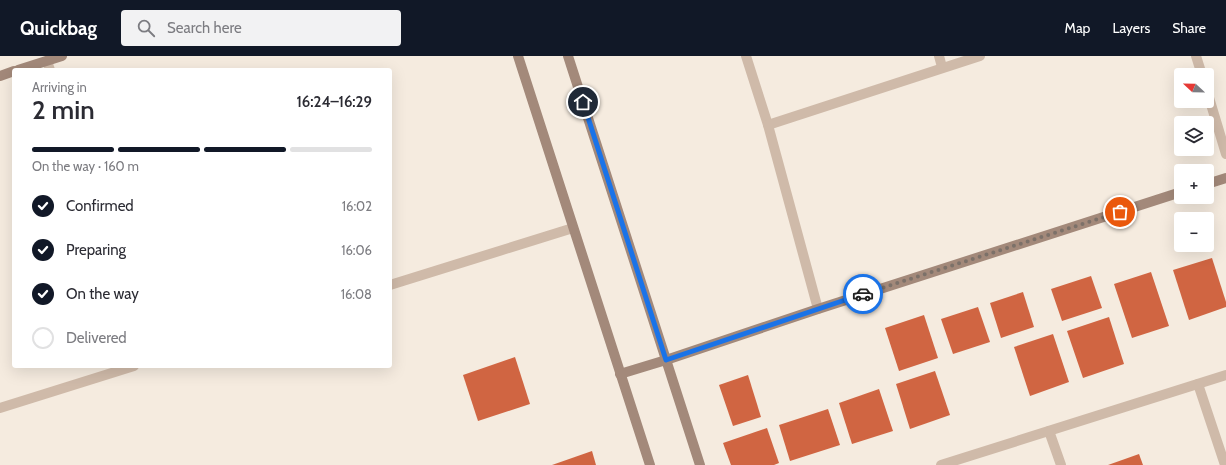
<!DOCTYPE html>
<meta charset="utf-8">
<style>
body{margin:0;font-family:Cabin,sans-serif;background:#f2f2f3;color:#2b2b33;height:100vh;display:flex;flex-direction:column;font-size:15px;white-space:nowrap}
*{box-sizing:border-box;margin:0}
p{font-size:13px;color:#7c7c81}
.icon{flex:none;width:22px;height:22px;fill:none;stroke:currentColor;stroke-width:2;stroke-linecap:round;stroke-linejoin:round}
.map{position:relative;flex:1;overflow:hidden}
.drawer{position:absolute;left:12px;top:12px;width:380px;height:300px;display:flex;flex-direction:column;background:#fff;border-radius:4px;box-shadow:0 4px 16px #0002}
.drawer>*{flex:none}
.needle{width:26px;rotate:292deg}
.fabs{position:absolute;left:1174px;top:12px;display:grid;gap:8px}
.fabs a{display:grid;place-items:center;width:40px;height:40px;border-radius:4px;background:#fff;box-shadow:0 4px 16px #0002;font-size:20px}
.pin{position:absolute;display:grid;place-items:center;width:34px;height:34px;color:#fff;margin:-17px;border:2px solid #fff;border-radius:50%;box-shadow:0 1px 4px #0007}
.courier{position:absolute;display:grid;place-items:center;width:40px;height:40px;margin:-20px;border:3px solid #1a73e8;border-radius:50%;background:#fff;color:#222;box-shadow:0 1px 5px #0007}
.headline em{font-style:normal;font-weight:600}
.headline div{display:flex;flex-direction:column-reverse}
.headline{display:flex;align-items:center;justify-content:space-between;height:68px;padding:0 20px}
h1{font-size:26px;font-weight:600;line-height:30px}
.bar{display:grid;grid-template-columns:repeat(4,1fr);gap:6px 4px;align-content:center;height:48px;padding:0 20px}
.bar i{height:5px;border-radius:3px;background:#e1e1e2}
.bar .active{background:#111827}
.bar p{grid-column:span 4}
ol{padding:0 20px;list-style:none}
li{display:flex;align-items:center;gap:12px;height:44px}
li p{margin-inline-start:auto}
li .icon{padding:4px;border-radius:50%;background:#111827;color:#fff;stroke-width:4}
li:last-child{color:#7c7c81}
li i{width:22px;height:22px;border:2px solid #e1e1e2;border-radius:50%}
header{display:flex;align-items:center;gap:24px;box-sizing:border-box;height:56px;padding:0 20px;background:#111827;color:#fff}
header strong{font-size:19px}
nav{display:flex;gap:22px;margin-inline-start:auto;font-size:14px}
.search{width:280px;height:36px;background:#f2f2f3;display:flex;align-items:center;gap:10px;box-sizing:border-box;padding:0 14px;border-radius:4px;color:#7c7c81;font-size:15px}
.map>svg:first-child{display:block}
.building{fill:#d06542}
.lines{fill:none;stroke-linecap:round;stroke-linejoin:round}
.street{stroke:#cfbaa9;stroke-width:10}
.secondary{stroke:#a3897a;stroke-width:10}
.done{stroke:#7c7169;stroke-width:4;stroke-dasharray:0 7.2}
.route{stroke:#1a73e8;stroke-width:5}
</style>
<header>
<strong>Quickbag</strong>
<div class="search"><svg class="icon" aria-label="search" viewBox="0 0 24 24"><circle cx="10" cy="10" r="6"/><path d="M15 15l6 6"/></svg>Search here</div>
<nav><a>Map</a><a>Layers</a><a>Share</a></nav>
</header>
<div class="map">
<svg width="1226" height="409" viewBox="0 0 1226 409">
<rect width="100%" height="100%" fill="#f5ebdf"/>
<g class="building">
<path d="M1212 202 1226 246V251L1189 264 1173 214Z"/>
<path d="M1151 216 1169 270 1132 282 1114 228Z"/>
<path d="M1091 220 1102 252 1062 265 1051 233Z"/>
<path d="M1023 236 1034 271 1001 282 990 247Z"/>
<path d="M978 251 990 286 953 298 941 263Z"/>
<path d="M924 259 938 302 899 315 885 272Z"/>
<path d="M1109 261 1124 308 1083 322 1067 275Z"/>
<path d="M1053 278 1069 326 1030 340 1014 291Z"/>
<path d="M515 301 530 348 478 365 463 319Z"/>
<path d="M935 315 950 359 910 373 896 328Z"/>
<path d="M748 319 761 361 733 370 719 329Z"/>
<path d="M879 333 893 375 852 388 839 347Z"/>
<path d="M828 353 840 389 790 405 779 369Z"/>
<path d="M767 372 779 407 774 409H731L723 387Z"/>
<path d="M592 395 596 409H552Z"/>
<path d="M1139 398 1143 409H1108Z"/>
</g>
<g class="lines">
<g class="street">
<path d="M746 0 768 69 818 253"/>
<path d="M939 0 942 11"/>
<path d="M1196 0 1202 19"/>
<path d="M47 5 50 14"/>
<path d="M1207 35 1226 98"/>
<path d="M768 69 980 0"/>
<path d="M390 229 573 172"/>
<path d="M1198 328 1225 409"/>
<path d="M0 352 134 310"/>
<path d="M1049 375 1061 409"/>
<path d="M941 409 1226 319"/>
</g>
<g class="secondary">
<path d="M518 0 650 409"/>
<path d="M568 0 700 409"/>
<path d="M18 14 62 0"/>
<path d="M0 20 14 15"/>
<path d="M1207 128 1226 122"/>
<path d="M620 318 666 304 818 253 1181 136"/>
</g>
</g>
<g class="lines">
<path class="done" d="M863 238 1120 156"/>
<path class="route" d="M583 46 666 304 863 238"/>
</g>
</svg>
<div class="fabs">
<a><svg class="needle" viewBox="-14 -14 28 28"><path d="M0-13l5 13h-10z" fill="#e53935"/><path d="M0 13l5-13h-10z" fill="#7c7c81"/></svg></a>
<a><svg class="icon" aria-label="layers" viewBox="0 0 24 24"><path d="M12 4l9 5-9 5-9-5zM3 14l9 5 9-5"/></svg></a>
<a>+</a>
<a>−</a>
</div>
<div class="pin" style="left:1120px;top:156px;background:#ea580c"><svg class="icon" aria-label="bag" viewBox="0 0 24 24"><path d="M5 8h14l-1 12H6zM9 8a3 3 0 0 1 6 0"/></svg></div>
<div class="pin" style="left:583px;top:46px;background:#1f2937"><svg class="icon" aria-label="home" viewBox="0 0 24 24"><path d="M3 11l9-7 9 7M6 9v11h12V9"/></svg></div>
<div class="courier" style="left:863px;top:238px"><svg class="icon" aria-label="car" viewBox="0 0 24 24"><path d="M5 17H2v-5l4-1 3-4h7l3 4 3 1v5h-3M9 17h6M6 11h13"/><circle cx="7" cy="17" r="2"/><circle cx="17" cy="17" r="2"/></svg></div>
<section class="drawer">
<div class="headline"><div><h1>2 min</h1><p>Arriving in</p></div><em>16:24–16:29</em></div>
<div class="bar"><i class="active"></i><i class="active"></i><i class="active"></i><i></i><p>On the way · 160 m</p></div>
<ol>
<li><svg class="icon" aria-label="check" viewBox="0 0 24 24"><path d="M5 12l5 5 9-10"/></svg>Confirmed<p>16:02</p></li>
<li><svg class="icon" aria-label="check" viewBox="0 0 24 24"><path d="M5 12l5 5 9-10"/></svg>Preparing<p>16:06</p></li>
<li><svg class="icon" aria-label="check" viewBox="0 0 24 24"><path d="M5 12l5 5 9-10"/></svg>On the way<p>16:08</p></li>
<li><i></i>Delivered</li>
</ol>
</section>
</div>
